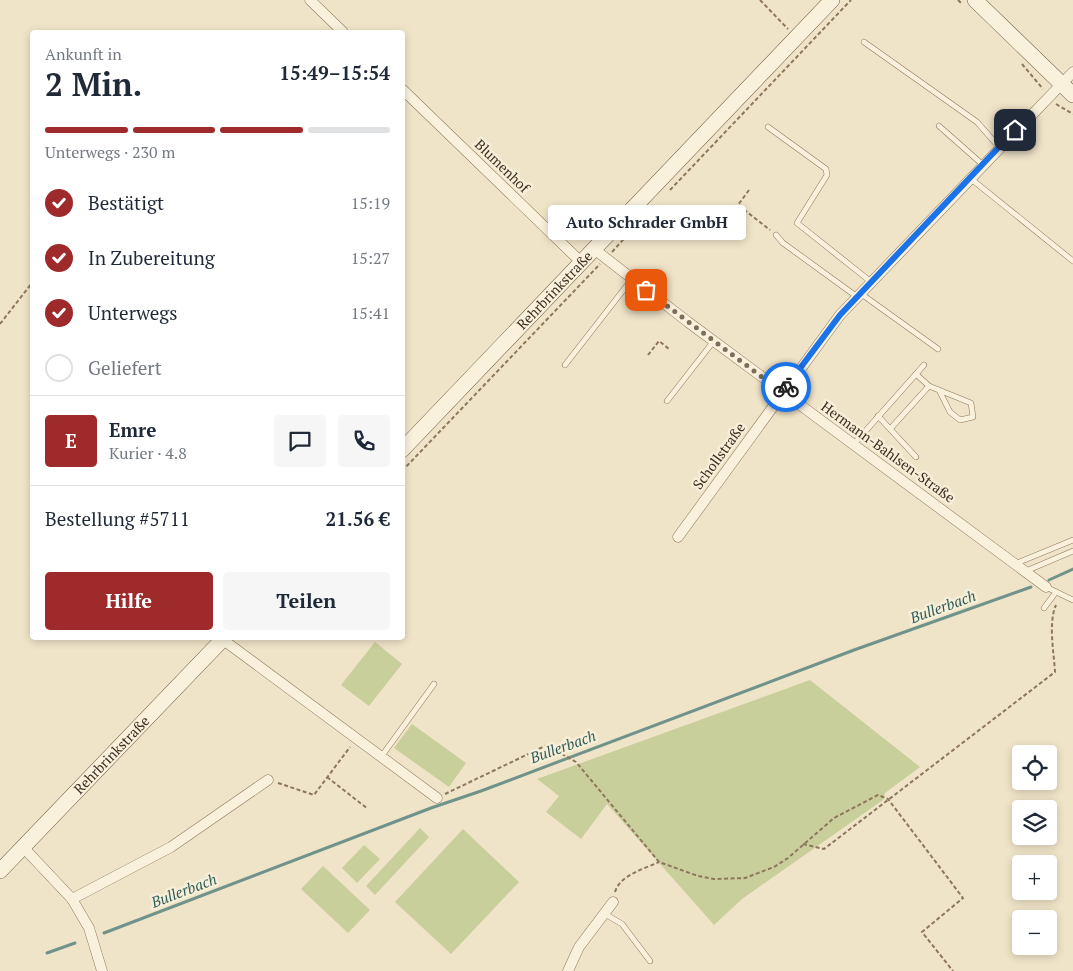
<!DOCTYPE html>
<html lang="de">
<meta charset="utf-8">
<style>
body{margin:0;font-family:"PT Serif",serif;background:#f6f6f7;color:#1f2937;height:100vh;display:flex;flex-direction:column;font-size:19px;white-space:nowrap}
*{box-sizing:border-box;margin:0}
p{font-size:16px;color:#747a83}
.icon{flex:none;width:28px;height:28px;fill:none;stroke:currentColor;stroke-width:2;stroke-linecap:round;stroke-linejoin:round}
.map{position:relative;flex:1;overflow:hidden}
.details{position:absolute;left:30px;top:30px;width:375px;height:610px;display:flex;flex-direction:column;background:#fff;border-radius:5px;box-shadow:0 2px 8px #0003}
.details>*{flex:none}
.buttons{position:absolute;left:1012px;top:745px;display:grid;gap:10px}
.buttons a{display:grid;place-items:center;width:45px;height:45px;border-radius:5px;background:#fff;box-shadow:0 2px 8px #0003;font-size:25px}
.pin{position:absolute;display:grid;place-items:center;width:42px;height:42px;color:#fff;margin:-21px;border-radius:10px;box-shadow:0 2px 8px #0006}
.courier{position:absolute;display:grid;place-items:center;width:50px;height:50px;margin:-25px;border:4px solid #1a73e8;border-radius:50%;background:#fff;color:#222;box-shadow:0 1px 6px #0007}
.bubble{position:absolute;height:35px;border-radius:5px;background:#fff;box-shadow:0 2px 8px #0003;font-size:16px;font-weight:600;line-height:35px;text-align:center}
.headline em{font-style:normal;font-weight:600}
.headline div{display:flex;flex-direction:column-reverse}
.headline{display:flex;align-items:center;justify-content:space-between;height:85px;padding:0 15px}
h1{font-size:32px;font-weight:600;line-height:38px}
.bar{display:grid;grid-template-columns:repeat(4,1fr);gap:8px 5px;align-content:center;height:60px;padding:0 15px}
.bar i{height:6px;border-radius:4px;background:#e0e1e3}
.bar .active{background:#9e2a2b}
.bar p{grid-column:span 4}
.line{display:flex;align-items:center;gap:12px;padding:0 15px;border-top:1px solid #e0e1e3}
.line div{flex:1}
.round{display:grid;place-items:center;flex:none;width:52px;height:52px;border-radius:5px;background:#f6f6f7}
ol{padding:0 15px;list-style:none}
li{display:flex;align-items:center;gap:15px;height:55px}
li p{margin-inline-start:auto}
li .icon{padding:5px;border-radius:50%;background:#9e2a2b;color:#fff;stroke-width:4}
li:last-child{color:#747a83}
li i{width:28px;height:28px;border:2px solid #e0e1e3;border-radius:50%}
.button{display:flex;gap:10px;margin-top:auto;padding:10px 15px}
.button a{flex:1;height:58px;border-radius:5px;background:#9e2a2b;color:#fff;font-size:20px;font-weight:600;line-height:58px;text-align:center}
.button a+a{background:#f6f6f7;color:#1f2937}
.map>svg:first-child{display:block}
.green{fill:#c9cf9b}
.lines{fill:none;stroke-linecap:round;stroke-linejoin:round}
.stream{stroke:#6f938a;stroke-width:3}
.lane-casing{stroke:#8d765c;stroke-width:6}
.street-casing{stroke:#8d765c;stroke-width:11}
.secondary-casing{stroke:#6f573f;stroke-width:16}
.path{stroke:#8d765c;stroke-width:2;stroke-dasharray:4 2.5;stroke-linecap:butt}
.lane{stroke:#faf1dc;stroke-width:5}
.street{stroke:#faf1dc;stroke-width:10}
.secondary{stroke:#faf1dc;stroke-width:15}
.done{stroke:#7c6e5b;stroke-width:5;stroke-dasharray:0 9}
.route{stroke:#1a73e8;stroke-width:6}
.labels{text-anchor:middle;stroke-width:5;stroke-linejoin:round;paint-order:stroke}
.street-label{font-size:14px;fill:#3d2e20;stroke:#f7eed8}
.water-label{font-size:15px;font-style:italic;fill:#2f5d5a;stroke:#f7eed8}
</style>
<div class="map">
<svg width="1073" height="971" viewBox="0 0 1073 971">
<rect width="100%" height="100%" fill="#f0e4c8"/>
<g class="green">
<path d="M375 642 402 664 369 706 341 685Z"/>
<path d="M810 680 920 767 885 793 883 800 742 899 714 925 607 804 581 839 546 812 559 796 537 779Z"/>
<path d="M412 724 466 763 449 787 394 748Z"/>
<path d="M420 828 429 837 375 895 366 886Z"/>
<path d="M463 829 519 882 451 954 395 902Z"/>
<path d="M364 845 380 859 357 883 342 868Z"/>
<path d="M323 866 370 910 348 933 301 889Z"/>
</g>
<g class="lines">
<g class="stream">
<path d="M1049 580 1073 569"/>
<path d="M104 933 431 808 481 791 854 650 1031 587"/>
<path d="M47 953 75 943"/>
</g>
<g class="lane-casing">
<g id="lane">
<path d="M864 42 977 122 999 147"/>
<path d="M939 126 982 164"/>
<path d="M768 127 826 169 827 175 797 223 870 281"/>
<path d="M970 178 1073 261"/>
<path d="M776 235 783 243 856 296"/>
<path d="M860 293 938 349"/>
<path d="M565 365 632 279"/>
<path d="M929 386 971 403 973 417 960 420 950 412 939 390"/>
<path d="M667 401 713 342"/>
<path d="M878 416 916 457"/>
<path d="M891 428 929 386 916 374"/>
<path d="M854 444 924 365"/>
<path d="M1017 563 1073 540"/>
<path d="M1026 571 1073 551"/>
<path d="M1046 587 1073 600"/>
<path d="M1044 608 1056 592"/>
<path d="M381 757 434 684"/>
<path d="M605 914 622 924 650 961"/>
</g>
</g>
<g class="street-casing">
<g id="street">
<path d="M310 0 343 32"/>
<path d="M402 89 581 262"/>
<path d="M594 249 688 322 1046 587"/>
<path d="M678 537 840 315 1073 72"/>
<path d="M222 639 437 798"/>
<path d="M23 847 72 899 89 928 102 971"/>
<path d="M72 899 171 847 268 780"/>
<path d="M568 971 579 947 613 902"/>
</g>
</g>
<g class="secondary-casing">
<g id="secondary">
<path d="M975 0 1073 95"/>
<path id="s1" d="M402 450 832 0"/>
<path id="s2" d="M0 871 224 638"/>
</g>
</g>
<g class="path">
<path d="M760 0 788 29"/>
<path d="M958 0 962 4"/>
<path d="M1022 64 1043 89"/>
<path d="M1056 104 1073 114"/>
<path d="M670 190 851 0"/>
<path d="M749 190 738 205 770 230"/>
<path d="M612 252 651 209"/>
<path d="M0 324 32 283"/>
<path d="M648 355 659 341 669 349"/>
<path d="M402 471 600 264"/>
<path d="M327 777 368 809"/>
<path d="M278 783 314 795 350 747"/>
<path d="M445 794 547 745 576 762 659 862 698 876 714 879 745 878 774 867 788 858 834 818 878 795 888 799 963 898 922 932 953 971"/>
<path d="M803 844 824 849 1055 672C1054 653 1048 623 1056 605"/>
<path d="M615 892C620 875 644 869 659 862"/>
</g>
<use href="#lane" class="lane"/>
<use href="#street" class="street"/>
<use href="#secondary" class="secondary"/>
</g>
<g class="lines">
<path class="done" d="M646 290 782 392 786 387"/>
<path class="route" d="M786 387 840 315 1015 130"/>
</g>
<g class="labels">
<g class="street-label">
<text transform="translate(502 166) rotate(44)" y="5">Blumenhof</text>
<text dy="5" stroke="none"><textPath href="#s1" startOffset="221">Rehrbrinkstraße</textPath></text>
<text transform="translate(888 452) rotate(36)" y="5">Hermann-Bahlsen-Straße</text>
<text transform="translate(719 456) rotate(-54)" y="5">Schollstraße</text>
<text dy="5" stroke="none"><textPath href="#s2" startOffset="161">Rehrbrinkstraße</textPath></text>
</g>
<g class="water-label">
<text transform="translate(943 607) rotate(-20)" y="5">Bullerbach</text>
<text transform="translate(563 747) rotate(-20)" y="5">Bullerbach</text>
<text transform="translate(184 891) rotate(-21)" y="5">Bullerbach</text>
</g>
</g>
</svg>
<div class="buttons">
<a><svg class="icon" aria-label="locate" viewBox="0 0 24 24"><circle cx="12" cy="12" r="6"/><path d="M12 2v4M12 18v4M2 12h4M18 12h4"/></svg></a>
<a><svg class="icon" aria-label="layers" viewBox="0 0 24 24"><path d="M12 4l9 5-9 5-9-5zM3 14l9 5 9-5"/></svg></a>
<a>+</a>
<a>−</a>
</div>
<div class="pin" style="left:646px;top:290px;background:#ea580c"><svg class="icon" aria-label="bag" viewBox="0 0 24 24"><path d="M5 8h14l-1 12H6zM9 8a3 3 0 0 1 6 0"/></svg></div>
<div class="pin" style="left:1015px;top:130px;background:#1f2937"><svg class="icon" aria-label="home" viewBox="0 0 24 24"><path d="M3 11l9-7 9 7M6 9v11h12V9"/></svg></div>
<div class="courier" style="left:786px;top:387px"><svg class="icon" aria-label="bike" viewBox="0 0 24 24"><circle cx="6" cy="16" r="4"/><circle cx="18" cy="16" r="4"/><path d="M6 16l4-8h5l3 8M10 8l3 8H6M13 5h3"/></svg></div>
<div class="bubble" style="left:548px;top:205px;width:198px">Auto Schrader GmbH</div>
<section class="details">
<div class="headline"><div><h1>2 Min.</h1><p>Ankunft in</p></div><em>15:49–15:54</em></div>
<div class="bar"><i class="active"></i><i class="active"></i><i class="active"></i><i></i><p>Unterwegs · 230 m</p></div>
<ol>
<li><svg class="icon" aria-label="check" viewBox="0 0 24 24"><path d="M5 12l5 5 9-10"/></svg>Bestätigt<p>15:19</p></li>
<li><svg class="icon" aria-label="check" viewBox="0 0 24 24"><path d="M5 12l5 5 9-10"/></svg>In Zubereitung<p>15:27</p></li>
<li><svg class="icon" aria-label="check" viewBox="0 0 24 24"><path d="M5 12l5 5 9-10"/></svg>Unterwegs<p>15:41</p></li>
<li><i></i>Geliefert</li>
</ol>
<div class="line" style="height:90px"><b class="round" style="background:#9e2a2b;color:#fff">E</b><div><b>Emre</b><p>Kurier · 4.8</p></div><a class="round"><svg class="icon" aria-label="chat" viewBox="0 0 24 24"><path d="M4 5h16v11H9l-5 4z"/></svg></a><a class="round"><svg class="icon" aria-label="phone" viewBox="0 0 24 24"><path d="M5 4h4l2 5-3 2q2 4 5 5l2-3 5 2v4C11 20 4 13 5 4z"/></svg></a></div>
<div class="line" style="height:65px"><div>Bestellung #5711</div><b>21.56 €</b></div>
<div class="button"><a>Hilfe</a><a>Teilen</a></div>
</section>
</div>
